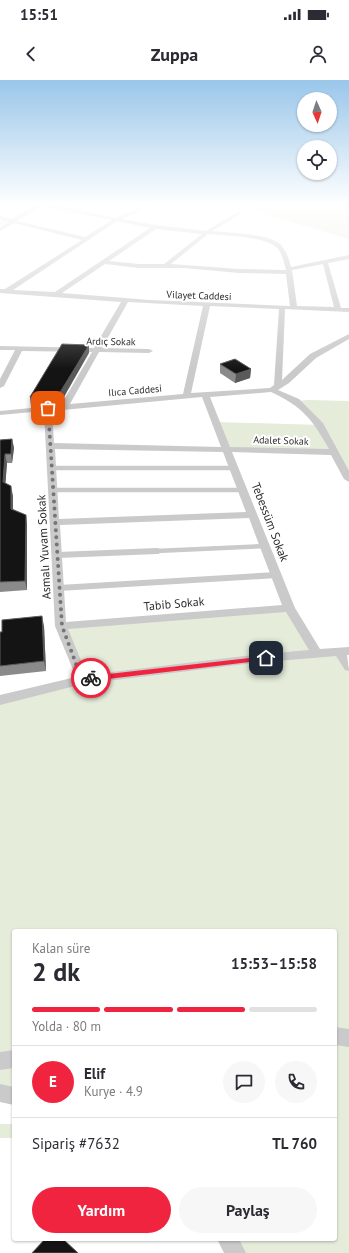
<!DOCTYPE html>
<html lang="tr">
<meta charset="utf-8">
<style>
body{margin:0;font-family:"PT Sans",sans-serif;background:#f7f7f7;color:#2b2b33;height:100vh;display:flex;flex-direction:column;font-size:15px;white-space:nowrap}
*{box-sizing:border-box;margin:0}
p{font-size:13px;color:#7c7c81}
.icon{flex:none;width:22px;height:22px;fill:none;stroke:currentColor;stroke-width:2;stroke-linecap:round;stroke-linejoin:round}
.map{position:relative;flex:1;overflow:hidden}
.details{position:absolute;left:12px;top:849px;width:325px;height:312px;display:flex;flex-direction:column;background:#fff;border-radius:4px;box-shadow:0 1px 3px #0004}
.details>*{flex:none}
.needle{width:26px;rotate:177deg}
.buttons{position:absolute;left:297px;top:12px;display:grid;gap:8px}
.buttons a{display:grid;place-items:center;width:40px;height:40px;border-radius:50%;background:#fff;box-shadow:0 1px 3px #0004;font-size:20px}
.pin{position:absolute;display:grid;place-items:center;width:34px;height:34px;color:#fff;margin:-17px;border-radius:8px;box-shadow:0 2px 6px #0006}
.courier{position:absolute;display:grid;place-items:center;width:40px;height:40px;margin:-20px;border:3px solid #f0243f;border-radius:50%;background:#fff;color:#222;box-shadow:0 1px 5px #0007}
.head em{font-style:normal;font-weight:800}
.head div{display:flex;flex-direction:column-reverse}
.head{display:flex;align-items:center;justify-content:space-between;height:68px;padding:0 20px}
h1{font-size:26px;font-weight:800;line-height:30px}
.bar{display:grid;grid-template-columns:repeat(4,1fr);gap:6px 4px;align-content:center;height:48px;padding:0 20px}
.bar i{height:5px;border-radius:3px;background:#e1e1e2}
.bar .selected{background:#f0243f}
.bar p{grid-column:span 4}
.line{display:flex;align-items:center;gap:10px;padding:0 20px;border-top:1px solid #e1e1e2}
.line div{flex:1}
.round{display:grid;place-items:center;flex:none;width:42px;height:42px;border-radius:21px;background:#f7f7f7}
.action{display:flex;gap:8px;margin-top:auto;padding:8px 20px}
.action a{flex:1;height:46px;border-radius:24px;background:#f0243f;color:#fff;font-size:16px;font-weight:800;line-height:46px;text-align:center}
.action a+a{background:#f7f7f7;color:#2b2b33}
.status{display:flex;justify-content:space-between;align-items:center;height:28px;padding:0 20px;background:#fff;direction:ltr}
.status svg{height:11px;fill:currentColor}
header{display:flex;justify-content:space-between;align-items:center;height:52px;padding:0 20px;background:#fff;font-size:18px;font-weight:800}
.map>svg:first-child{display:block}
.green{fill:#e5ecda}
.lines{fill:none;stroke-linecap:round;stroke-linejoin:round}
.stream{stroke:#c4e0ed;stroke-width:2}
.lane-far1{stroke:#cacaca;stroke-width:4.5}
.lane{stroke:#cacaca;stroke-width:6}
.street{fill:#cacaca;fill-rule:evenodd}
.wall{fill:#8a8a8a}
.shaded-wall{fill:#5a5a5a}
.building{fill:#141414;stroke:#5a5a5a}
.route{fill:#f0243f}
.done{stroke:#767676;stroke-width:4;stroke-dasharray:0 7.2}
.labels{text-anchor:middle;stroke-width:4;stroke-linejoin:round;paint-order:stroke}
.far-street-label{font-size:10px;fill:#2d2d2d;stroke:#fff}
.street-label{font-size:12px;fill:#2d2d2d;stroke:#fff}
</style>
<div class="status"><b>15:51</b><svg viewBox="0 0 49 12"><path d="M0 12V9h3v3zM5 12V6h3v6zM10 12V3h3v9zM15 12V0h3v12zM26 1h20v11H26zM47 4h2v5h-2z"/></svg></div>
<header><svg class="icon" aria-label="back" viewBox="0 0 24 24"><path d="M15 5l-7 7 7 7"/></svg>Zuppa<svg class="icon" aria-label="person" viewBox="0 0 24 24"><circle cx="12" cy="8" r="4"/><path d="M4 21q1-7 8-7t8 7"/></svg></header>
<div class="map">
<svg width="349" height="1173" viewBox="0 0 349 1173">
<rect width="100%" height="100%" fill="#fff"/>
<g class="green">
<path d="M260 124H349V159L250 130Z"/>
<path d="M308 320 349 321V399L335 372 228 369 217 342 320 345 296 321Z"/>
<path d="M289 528 317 574 339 572 349 587V1173H236L227 1159H335V851H14V1016L0 1013V620L82 600 62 546Z"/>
<rect x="0" y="1044" width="14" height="14"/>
</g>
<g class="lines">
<path class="stream" d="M0 144 8 140"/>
<g class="lane-far1">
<path d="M52 388H235"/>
<path d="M54 410H244"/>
<path d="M134 472 265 466"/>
</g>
<g class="lane">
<path d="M58 475 157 471"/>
<path d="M59 508 277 495"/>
</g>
<g class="street">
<path d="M37 124H50L116 138 147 124H154L122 139 155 145 206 151 239 131 241 134 212 151C231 153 265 153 280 164 286 170 289 179 291 187L349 175V179L328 183 341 228H349V232L285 229 282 300 310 274 349 254V259L316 278 289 303 278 310 299 319 323 343 349 391V402L344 399 331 375 232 372 295 528 320 569 349 567V575H347L349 591 345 590 336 576 253 583 83 604 0 625V615L76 597 55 546 44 331 0 335V331L61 325 92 272 22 271 4 306 0 308V299L15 270H0V266L94 268 121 222 0 213V209H5L82 160 14 143 0 151V147L8 142 0 140V136L12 139ZM42 126 112 140 85 157 17 141ZM117 141 150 148 55 212 13 210ZM156 149 202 154 164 184H139L109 181ZM208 154C225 156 268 156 278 169 283 175 284 184 286 190L239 189 171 184ZM105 184 139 188H184L239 193 286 194 290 226 150 220 62 213ZM323 184 334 227 297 226 292 190ZM128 222 203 226 183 314 70 324 99 272 149 273 153 271 149 269 102 268ZM210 226 279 229 274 305 270 308 191 313ZM271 312C303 327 312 339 329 369L230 367 210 317ZM202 317 221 367 54 363 52 331ZM55 369 223 372 246 432 59 439ZM249 438 282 525 66 542 60 445ZM286 532 309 570 253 575 87 595 68 549Z"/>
<path d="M335 947 349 949V967L335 965Z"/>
<path d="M14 970V988L0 990V972Z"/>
<path d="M0 1004 14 1007V1025L0 1022Z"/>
<path d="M217 1159H239L246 1173H224Z"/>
</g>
</g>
<g class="wall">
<path d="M220 284 251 289 250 298 235 303 220 293Z"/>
<path d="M12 359 14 368 12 383H7L5 403 13 416V429L26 435 27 445V510L0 512V360Z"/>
<path d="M44 546 46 591 0 596V552Z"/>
</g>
<g class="shaded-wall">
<path d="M89 265V273L60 324 31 326 30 317Z"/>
<path d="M251 289 250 298 235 303 236 294Z"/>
<path d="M12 359 14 368 12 383 11 374Z"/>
<path d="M5 374 7 383 5 411 3 402Z"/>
<path d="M11 406 13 416V438L11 429Z"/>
<path d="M26 435 27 445V510L25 501Z"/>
<path d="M42 536 44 546 46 591 44 581Z"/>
</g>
<g class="building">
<path d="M62 264 89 265 59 314 30 317Z"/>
<path d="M235 279 251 289 236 294 220 284Z"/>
<path d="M12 359 11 374H5L3 402 11 406V429L26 435 25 501 0 502V360Z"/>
<path d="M42 536 44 581 0 586V552H2V540Z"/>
<path d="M45 1159H63L78 1173H32Z"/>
</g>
<linearGradient id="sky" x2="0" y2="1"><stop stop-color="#99c6ea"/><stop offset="0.43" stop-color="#fff"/><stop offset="1" stop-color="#fff" stop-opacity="0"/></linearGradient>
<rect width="349" height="289" fill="url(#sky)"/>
<path class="route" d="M266 576 269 578 266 580 91 601 88 598 91 596Z"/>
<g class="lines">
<path class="done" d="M48 328 62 546 82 600 91 598"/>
</g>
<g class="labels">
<g class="far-street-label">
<text transform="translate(199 215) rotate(2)" y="4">Vilayet Caddesi</text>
<text transform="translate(111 261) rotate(1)" y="4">Ardıç Sokak</text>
<text transform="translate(135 310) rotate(-5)" y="4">Ilıca Caddesi</text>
<text transform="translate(281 360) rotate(2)" y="4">Adalet Sokak</text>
</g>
<g class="street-label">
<text transform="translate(270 442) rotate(69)" y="4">Tebessüm Sokak</text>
<text transform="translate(44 467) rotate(-93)" y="4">Asmalı Yuvam Sokak</text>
<text transform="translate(174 524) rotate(-5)" y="4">Tabib Sokak</text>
</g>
</g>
</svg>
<div class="buttons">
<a><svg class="needle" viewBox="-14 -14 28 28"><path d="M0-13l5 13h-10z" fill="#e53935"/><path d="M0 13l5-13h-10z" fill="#7c7c81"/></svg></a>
<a><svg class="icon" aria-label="locate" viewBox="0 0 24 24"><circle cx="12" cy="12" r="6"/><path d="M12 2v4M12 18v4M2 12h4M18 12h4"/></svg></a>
</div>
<div class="pin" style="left:48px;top:328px;background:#ea580c"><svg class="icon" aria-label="bag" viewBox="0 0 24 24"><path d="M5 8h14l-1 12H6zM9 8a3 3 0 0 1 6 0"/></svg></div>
<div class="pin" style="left:266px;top:578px;background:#1f2937"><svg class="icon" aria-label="home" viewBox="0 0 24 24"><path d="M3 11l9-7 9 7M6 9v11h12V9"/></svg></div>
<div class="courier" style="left:91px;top:598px"><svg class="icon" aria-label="bike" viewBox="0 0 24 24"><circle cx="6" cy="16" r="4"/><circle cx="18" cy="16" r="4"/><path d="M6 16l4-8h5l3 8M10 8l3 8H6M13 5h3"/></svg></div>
<section class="details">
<div class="head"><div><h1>2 dk</h1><p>Kalan süre</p></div><em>15:53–15:58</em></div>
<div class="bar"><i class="selected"></i><i class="selected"></i><i class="selected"></i><i></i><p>Yolda · 80 m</p></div>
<div class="line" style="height:72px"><b class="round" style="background:#f0243f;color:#fff">E</b><div><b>Elif</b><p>Kurye · 4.9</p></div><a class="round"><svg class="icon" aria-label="chat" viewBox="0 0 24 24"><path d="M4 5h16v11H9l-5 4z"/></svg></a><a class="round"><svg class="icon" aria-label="phone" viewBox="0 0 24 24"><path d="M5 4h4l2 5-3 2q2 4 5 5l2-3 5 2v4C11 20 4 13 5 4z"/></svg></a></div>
<div class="line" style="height:52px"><div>Sipariş #7632</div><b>TL 760</b></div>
<div class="action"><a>Yardım</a><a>Paylaş</a></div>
</section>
</div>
